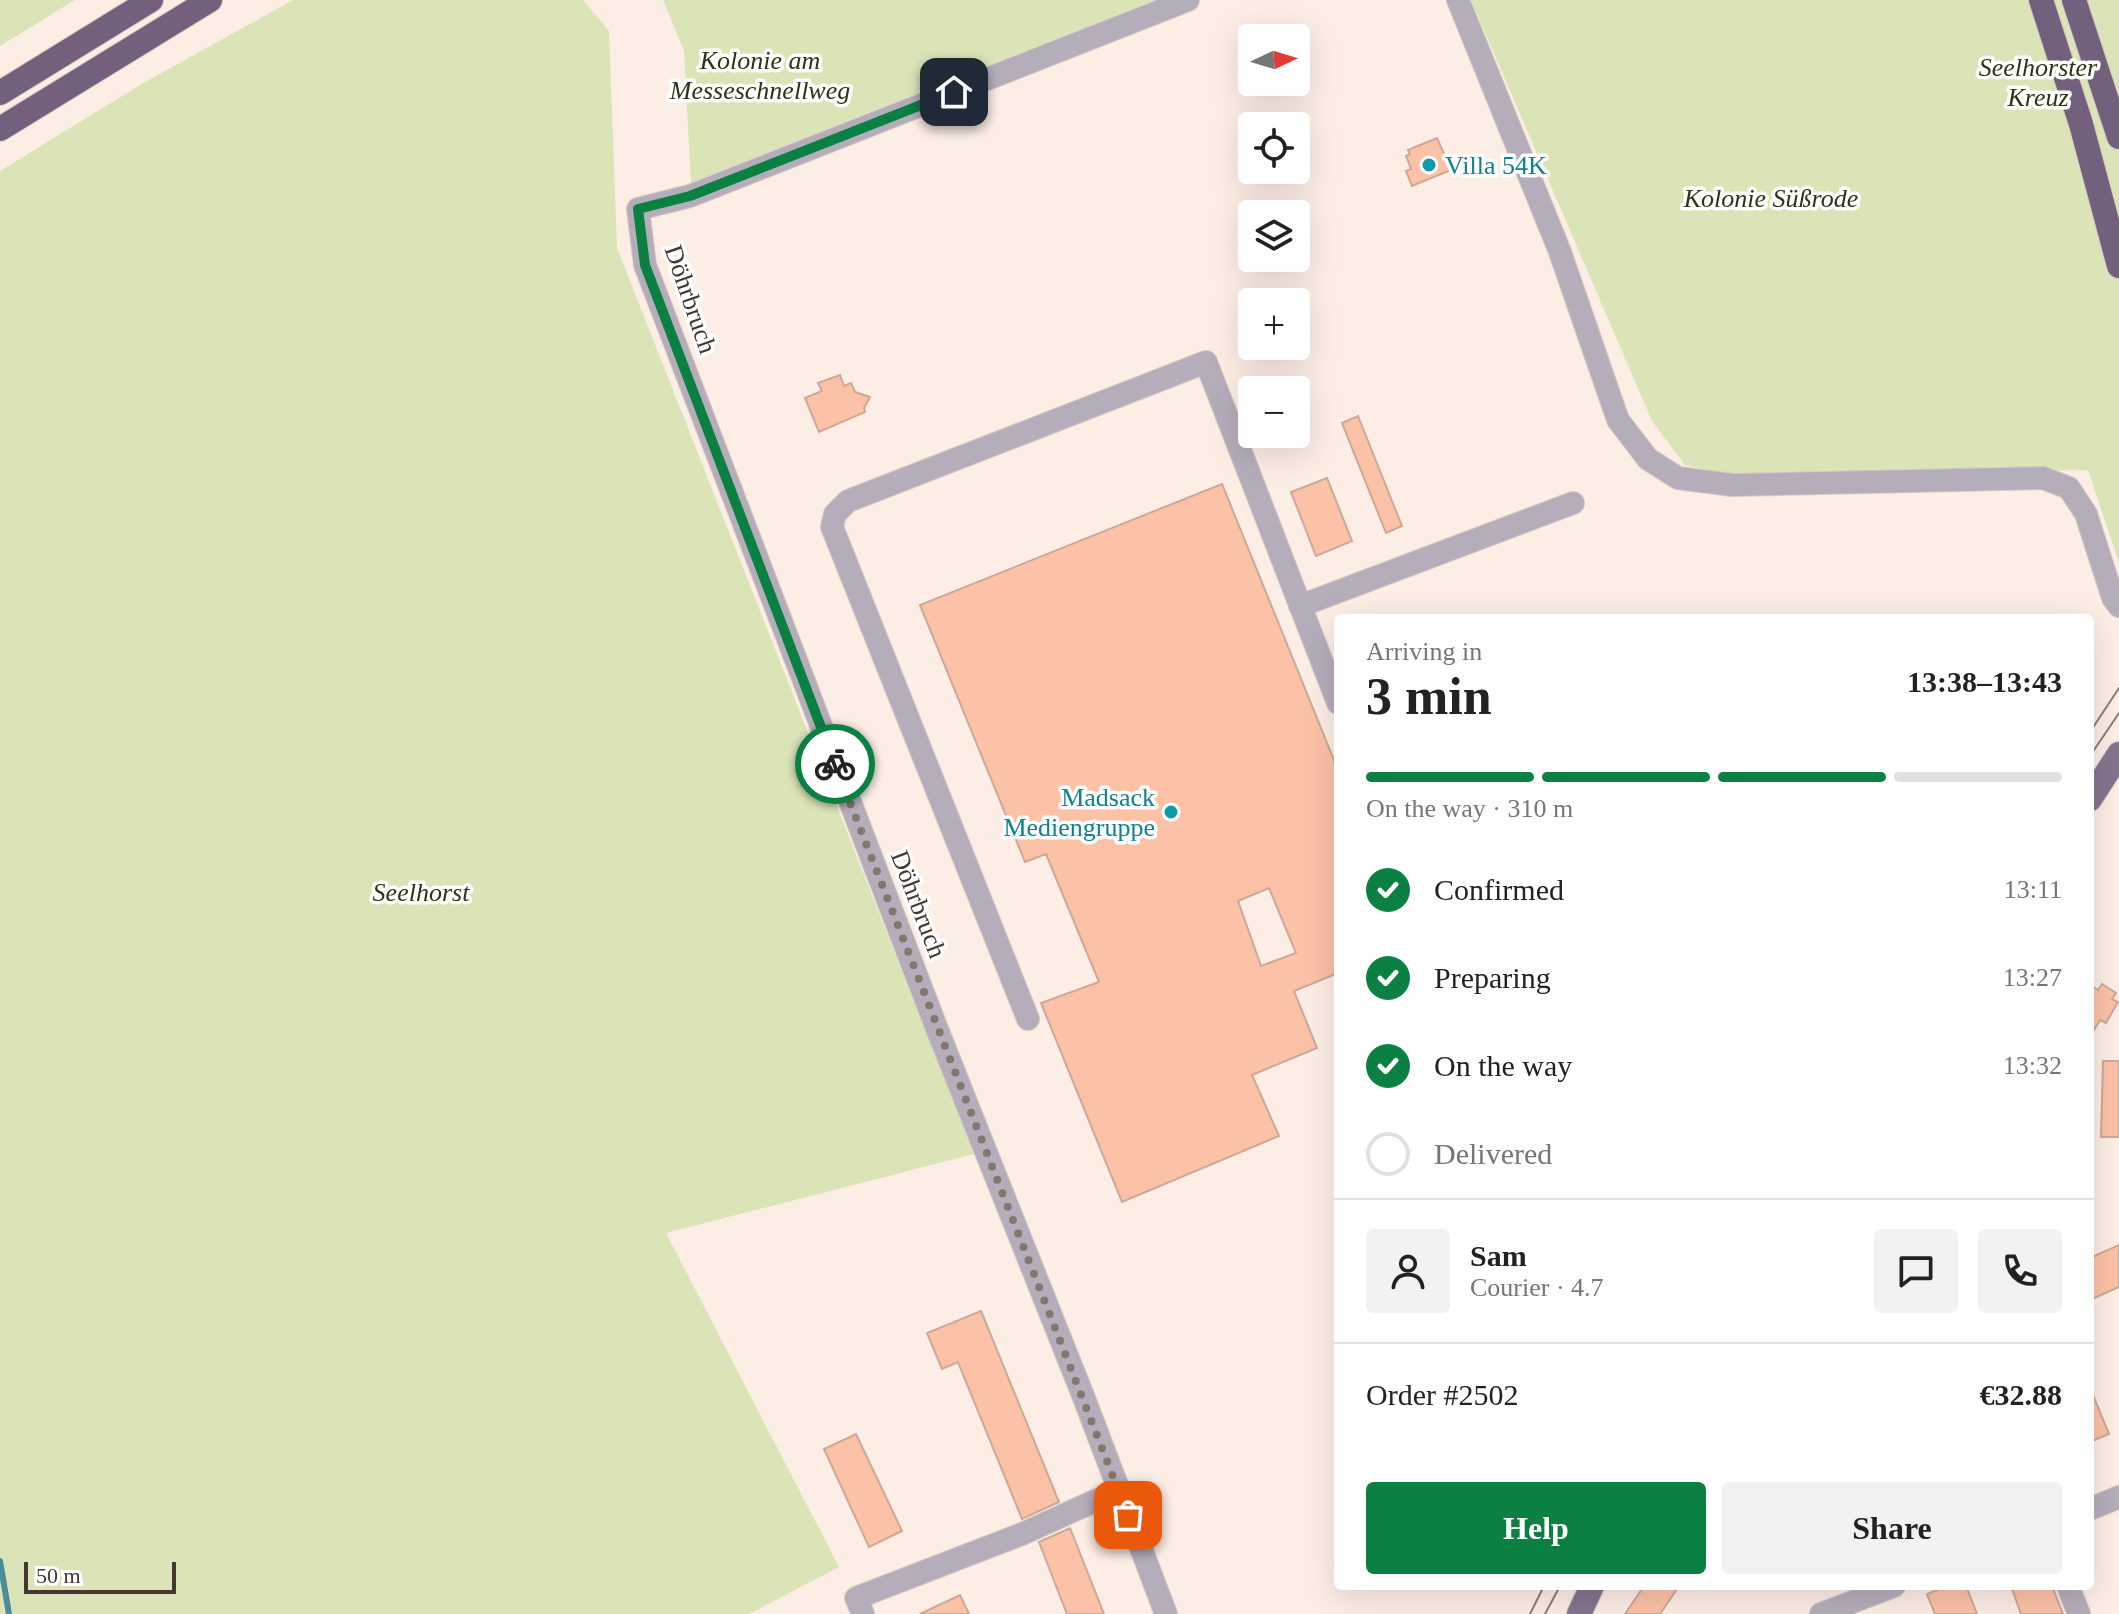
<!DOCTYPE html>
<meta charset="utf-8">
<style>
body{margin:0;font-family:"Times New Roman",serif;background:#f2f2f2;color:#222;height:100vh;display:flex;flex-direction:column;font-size:30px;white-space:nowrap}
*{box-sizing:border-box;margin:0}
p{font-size:26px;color:#767676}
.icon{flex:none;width:44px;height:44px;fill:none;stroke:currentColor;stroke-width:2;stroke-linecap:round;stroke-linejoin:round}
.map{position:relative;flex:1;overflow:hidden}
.sheet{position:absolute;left:1334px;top:614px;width:760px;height:976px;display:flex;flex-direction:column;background:#fff;border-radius:8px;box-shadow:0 8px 32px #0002}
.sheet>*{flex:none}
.needle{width:52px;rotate:86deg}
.controls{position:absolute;left:1238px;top:24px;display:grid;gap:16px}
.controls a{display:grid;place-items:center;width:72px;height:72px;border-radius:8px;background:#fff;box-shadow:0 8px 32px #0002;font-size:40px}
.scale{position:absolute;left:24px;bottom:20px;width:152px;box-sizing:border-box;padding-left:8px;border:4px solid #45362f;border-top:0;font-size:22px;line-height:28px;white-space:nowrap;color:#45362f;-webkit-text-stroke:6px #fff;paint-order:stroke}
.pin{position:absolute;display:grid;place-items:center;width:68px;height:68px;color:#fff;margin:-34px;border-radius:16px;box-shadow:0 4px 12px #0006}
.courier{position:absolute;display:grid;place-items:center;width:80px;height:80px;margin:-40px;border:6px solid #0b8043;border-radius:50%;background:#fff;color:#222;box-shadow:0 2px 10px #0007}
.summary em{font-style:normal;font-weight:600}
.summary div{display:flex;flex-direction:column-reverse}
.summary{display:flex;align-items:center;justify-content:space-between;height:136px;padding:0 32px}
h1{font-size:52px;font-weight:600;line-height:60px}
.bar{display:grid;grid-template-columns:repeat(4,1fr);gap:12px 8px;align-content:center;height:96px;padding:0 32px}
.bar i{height:10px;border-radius:6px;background:#e0e0e0}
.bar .on{background:#0b8043}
.bar p{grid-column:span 4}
.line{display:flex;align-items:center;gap:20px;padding:0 32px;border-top:2px solid #e0e0e0}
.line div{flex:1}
.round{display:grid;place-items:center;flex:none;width:84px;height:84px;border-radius:8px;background:#f2f2f2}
ol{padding:0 32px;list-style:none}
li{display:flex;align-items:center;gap:24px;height:88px}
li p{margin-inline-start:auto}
li .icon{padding:8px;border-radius:50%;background:#0b8043;color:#fff;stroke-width:4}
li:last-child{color:#767676}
li i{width:44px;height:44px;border:4px solid #e0e0e0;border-radius:50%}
.action{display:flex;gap:16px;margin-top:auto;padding:16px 32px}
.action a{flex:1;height:92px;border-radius:8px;background:#0b8043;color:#fff;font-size:32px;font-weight:600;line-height:92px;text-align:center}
.action a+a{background:#f2f2f2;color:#222}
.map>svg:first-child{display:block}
.green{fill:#dbe4b7}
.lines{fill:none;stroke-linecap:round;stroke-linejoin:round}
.stream{stroke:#4a8d95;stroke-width:6}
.building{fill:#fcc2a7;stroke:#cca897;stroke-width:2;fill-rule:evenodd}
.minor-casing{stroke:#d7c8c1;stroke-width:24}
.major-casing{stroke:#d7c8c1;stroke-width:26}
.highway-casing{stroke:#d7c8c1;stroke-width:26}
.minor{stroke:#b6adbb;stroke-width:22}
.major{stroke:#85748d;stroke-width:24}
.highway{stroke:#73607d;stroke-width:24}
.tram{stroke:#8c7d75;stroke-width:2}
.done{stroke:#85766f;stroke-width:8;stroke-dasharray:0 14.4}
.route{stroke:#0b8043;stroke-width:10}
.culture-dot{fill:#0f9aa8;stroke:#fff;stroke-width:3}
.labels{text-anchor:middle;stroke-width:7;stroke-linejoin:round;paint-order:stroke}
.park-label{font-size:26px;font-style:italic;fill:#2e3313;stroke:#fff}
.culture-label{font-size:26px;fill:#0d838f;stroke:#fff;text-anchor:start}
.street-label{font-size:26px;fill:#45362f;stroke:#fff}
</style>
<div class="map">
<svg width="2119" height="1614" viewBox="0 0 2119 1614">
<rect width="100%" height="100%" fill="#fcede5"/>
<g class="green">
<path d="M0 0H75L0 46Z"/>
<path d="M293 0H583L609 31 617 248 974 1154 666 1233 839 1567 749 1614H0V171L140 85Z"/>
<path d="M663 0H1155L691 183 684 51Z"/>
<path d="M1471 0H2119V563L2088 470 1734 476 1685 465 1652 421Z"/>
</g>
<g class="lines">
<path class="stream" d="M0 1561 9 1614"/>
</g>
<g class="building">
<path d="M1437 138 1451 170 1412 186 1406 171 1411 169 1406 156 1410 154 1408 150Z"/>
<path d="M840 375 844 386 851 383 855 392 870 397 864 408 865 412 819 432 805 398 822 391 818 383Z"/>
<path d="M1358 416 1402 526 1386 533 1342 423Z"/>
<path d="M1327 478 1352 541 1316 556 1291 492Z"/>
<path d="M1222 484 1338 770V973L1294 991 1317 1048 1252 1075 1279 1136 1122 1202 1041 1003 1099 982 1046 854 1025 862 920 605ZM1269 888 1296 953 1261 966 1238 901Z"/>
<path d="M2102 984 2116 993 2112 999 2118 1002 2106 1023 2100 1020 2090 1037V985L2098 990Z"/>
<path d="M2103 1061H2119V1137H2101Z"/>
<path d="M2119 1245V1287L2090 1300V1258Z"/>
<path d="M981 1311 1059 1502 1022 1519 958 1362 942 1369 927 1333Z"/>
<path d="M2090 1388 2109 1434 2090 1442Z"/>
<path d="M856 1434 902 1531 869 1547 824 1449Z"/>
<path d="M1070 1528 1104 1614H1067L1039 1542Z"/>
<path d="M1644 1586H1679L1660 1614H1625Z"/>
<path d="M1947 1586H1966L1977 1614H1935L1927 1594Z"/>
<path d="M2011 1586H2052L2063 1614H2021Z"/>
<path d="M960 1595 969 1614H920Z"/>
</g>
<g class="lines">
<g class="minor-casing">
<g id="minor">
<path d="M1458 0 1560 252 1618 420 1648 459 1678 478 1732 485 2043 478 2069 488 2086 514 2113 598 2119 606"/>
<path d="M1300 606 1573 503"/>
<path d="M1028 1019 832 527 835 514 848 501 1206 362 1338 703"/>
<path d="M2090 1509 2119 1497"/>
<path d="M2068 1586 2079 1614"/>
<path d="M863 1614 856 1598 1022 1534 1119 1490"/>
<path d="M1166 1614 1084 1398 937 1029 645 265 638 209 690 196 1188 0"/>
<path d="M1821 1614 1894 1586"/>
</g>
</g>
<g class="major-casing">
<g id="major">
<path d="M2090 799 2119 754"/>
<path d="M1579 1614 1592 1586"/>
</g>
</g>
<g class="highway-casing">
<g id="highway">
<path d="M2041 0 2081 124 2119 266"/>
<path d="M2074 0 2119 137"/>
<path d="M0 93 151 0"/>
<path d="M0 129 210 0"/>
</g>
</g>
<use href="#minor" class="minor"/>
<use href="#major" class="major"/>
<use href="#highway" class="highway"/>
<g class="tram">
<path d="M2090 732 2119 688"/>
<path d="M2090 756 2119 713"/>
<path d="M1530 1614 1544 1586"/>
<path d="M1545 1614 1560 1586"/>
</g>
</g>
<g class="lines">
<path class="done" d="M835 764 1128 1515"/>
<path class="route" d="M835 764 645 265 638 209 690 196 954 92"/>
</g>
<g class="culture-dot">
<circle cx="1429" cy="165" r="8"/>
<circle cx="1171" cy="812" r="8"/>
</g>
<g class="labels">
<g class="park-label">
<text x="760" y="69">Kolonie am<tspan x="760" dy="30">Messeschnellweg</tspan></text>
<text x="2038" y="76">Seelhorster<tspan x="2038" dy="30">Kreuz</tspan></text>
<text x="1771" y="207">Kolonie Süßrode</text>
<text x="421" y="901">Seelhorst</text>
</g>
<g class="culture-label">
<text x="1445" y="174">Villa 54K</text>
<text x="1155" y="806" text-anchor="end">Madsack<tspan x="1155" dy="30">Mediengruppe</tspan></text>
</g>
<g class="street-label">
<text transform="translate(691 299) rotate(71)" y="9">Döhrbruch</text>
<text transform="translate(919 904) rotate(69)" y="9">Döhrbruch</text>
</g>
</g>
</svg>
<div class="controls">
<a><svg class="needle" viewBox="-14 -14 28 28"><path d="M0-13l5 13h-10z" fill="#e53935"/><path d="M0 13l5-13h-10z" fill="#767676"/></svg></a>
<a><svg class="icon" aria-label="locate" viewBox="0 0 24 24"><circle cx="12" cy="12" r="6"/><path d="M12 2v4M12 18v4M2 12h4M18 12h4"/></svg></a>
<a><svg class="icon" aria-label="layers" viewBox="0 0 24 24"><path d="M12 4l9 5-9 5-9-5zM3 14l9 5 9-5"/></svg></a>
<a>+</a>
<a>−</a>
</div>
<div class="scale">50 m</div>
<div class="pin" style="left:1128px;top:1515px;background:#ea580c"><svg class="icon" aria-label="bag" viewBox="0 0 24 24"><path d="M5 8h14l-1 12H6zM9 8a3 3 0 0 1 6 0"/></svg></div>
<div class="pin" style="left:954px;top:92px;background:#1f2937"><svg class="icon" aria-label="home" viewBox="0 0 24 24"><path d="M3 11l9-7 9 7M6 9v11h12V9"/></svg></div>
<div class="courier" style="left:835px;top:764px"><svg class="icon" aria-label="bike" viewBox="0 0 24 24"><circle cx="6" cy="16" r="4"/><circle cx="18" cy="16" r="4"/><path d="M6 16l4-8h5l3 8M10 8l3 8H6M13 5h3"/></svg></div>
<section class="sheet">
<div class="summary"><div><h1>3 min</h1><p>Arriving in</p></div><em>13:38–13:43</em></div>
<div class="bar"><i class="on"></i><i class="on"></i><i class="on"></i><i></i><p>On the way · 310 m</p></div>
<ol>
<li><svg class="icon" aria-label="check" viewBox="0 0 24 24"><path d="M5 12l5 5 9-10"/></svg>Confirmed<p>13:11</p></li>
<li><svg class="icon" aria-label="check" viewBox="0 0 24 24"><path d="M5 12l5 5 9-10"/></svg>Preparing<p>13:27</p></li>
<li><svg class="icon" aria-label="check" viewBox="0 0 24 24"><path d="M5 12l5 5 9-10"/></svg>On the way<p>13:32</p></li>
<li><i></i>Delivered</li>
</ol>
<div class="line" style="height:144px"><a class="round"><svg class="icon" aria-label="person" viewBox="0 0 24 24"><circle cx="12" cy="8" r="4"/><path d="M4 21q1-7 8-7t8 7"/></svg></a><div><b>Sam</b><p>Courier · 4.7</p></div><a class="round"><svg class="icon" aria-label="chat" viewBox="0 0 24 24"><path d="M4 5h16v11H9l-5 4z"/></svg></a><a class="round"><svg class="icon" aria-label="phone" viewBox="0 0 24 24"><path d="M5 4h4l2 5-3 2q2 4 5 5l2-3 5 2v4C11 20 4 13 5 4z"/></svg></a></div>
<div class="line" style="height:104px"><div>Order #2502</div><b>€32.88</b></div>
<div class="action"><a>Help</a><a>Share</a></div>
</section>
</div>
